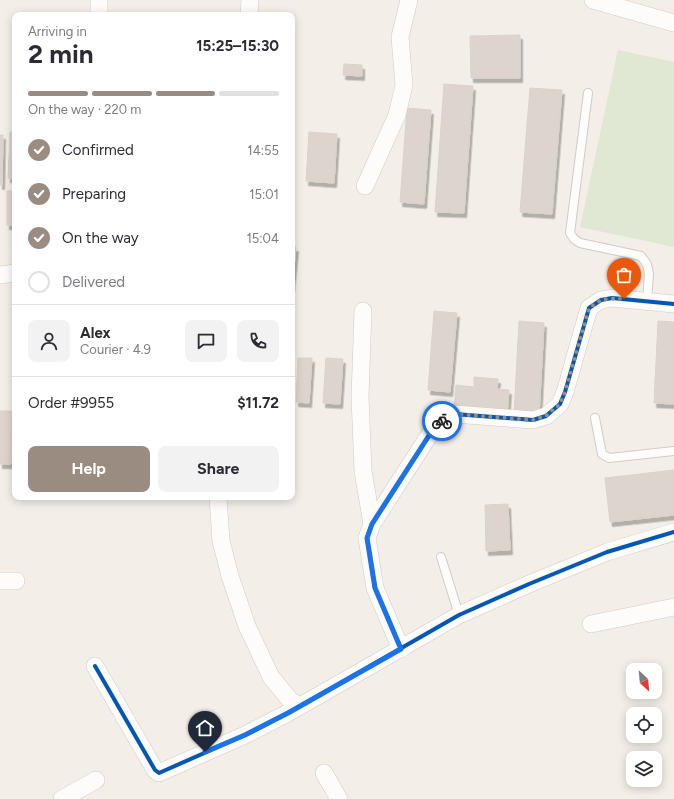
<!DOCTYPE html>
<meta charset="utf-8">
<style>
body{margin:0;font-family:Figtree,sans-serif;background:#f2f2f3;color:#2b2b33;height:100vh;display:flex;flex-direction:column;font-size:15px;white-space:nowrap}
*{box-sizing:border-box;margin:0}
p{font-size:13px;color:#7c7c81}
.icon{flex:none;width:22px;height:22px;fill:none;stroke:currentColor;stroke-width:2;stroke-linecap:round;stroke-linejoin:round}
.map{position:relative;flex:1;overflow:hidden}
.drawer{position:absolute;left:12px;top:12px;width:283px;height:488px;display:flex;flex-direction:column;background:#fff;border-radius:8px;box-shadow:0 2px 10px #0003}
.drawer>*{flex:none}
.needle{width:26px;rotate:154deg}
.fabs{position:absolute;left:626px;top:663px;display:grid;gap:8px}
.fabs a{display:grid;place-items:center;width:36px;height:36px;border-radius:8px;background:#fff;box-shadow:0 2px 10px #0003;font-size:20px}
.pin{position:absolute;display:grid;place-items:center;width:34px;height:34px;color:#fff;margin:-41px -17px;border-radius:50% 50% 50% 0;rotate:-45deg;box-shadow:0 0 4px #0007}
.pin .icon{rotate:45deg}
.courier{position:absolute;display:grid;place-items:center;width:40px;height:40px;margin:-20px;border:3px solid #1a73e8;border-radius:50%;background:#fff;color:#222;box-shadow:0 1px 5px #0007}
.summary em{font-style:normal;font-weight:700}
.summary div{display:flex;flex-direction:column-reverse}
.summary{display:flex;align-items:center;justify-content:space-between;height:68px;padding:0 16px}
h1{font-size:26px;font-weight:700;line-height:30px}
.bar{display:grid;grid-template-columns:repeat(4,1fr);gap:6px 4px;align-content:center;height:48px;padding:0 16px}
.bar i{height:5px;border-radius:3px;background:#e1e1e2}
.bar .selected{background:#9b8c82}
.bar p{grid-column:span 4}
.line{display:flex;align-items:center;gap:10px;padding:0 16px;border-top:1px solid #e1e1e2}
.line div{flex:1}
.round{display:grid;place-items:center;flex:none;width:42px;height:42px;border-radius:8px;background:#f2f2f3}
ol{padding:0 16px;list-style:none}
li{display:flex;align-items:center;gap:12px;height:44px}
li p{margin-inline-start:auto}
li .icon{padding:4px;border-radius:50%;background:#9b8c82;color:#fff;stroke-width:4}
li:last-child{color:#7c7c81}
li i{width:22px;height:22px;border:2px solid #e1e1e2;border-radius:50%}
.cta{display:flex;gap:8px;margin-top:auto;padding:8px 16px}
.cta a{flex:1;height:46px;border-radius:8px;background:#9b8c82;color:#fff;font-size:16px;font-weight:700;line-height:46px;text-align:center}
.cta a+a{background:#f2f2f3;color:#2b2b33}
.map>svg:first-child{display:block}
.green{fill:#e0e8d3}
.building{fill:#dcd4cd;stroke:#dbd2cb;filter:url(#shadow)}
.lines{fill:none;stroke-linecap:round;stroke-linejoin:round}
.service-casing{stroke:#d2cbc6;stroke-width:10}
.minor-casing{stroke:#d2cbc6;stroke-width:18}
.service{stroke:#fdfcfb;stroke-width:8}
.minor{stroke:#fdfcfb;stroke-width:17}
.cycleway-casing{stroke:#fcf4e8;stroke-width:6}
.cycleway{stroke:#0057b8;stroke-width:4}
.done{stroke:#9b8c82;stroke-width:4;stroke-dasharray:0 7.2}
.route{stroke:#1a73e8;stroke-width:5}
</style>
<div class="map">
<svg width="674" height="799" viewBox="0 0 674 799">
<defs>
<filter id="shadow"><feDropShadow dx="2.5" dy="4.5" stdDeviation="0" flood-color="#0004"/></filter>
</defs>
<rect width="100%" height="100%" fill="#f3eee7"/>
<path class="green" d="M618 50 674 62V247L580 227Z"/>
<g class="building">
<rect x="24" y="13" width="58" height="2"/>
<path d="M520 35V78H471L470 36Z"/>
<path d="M344 64 362 65V76L343 75Z"/>
<path d="M444 84 473 86 464 213 435 212Z"/>
<path d="M530 88 562 90 552 214 520 212Z"/>
<path d="M407 108 431 110 424 204 400 202Z"/>
<path d="M10 132H15V179L8 178Z"/>
<path d="M309 132 337 134 334 183 306 181Z"/>
<path d="M0 135H3L2 185H0Z"/>
<rect x="7" y="191" width="8" height="34"/>
<path d="M292 247H296L292 287Z"/>
<path d="M434 311 457 313 450 392 428 390Z"/>
<path d="M519 321 544 323 539 416 514 415Z"/>
<path d="M658 321 674 322V404L654 403Z"/>
<path d="M298 358H312L309 403 296 402Z"/>
<path d="M326 358 343 359 340 404 323 403Z"/>
<path d="M474 377 498 379 497 389 509 390 507 415 454 410 456 385 474 387Z"/>
<path d="M0 411H12L11 464H0Z"/>
<path d="M674 470V515L610 522 605 478Z"/>
<path d="M508 504 510 550 486 551 485 505Z"/>
</g>
<g class="lines">
<g class="service-casing">
<g id="service">
<path d="M588 93 570 233 574 239 580 243 641 256 647 264 649 274 647 301"/>
<path d="M595 418 602 454 609 458 674 451"/>
<path d="M441 557 459 615"/>
</g>
</g>
<g class="minor-casing">
<g id="minor">
<path d="M593 0 674 23"/>
<path d="M99 15V0"/>
<path d="M249 15 250 0"/>
<path d="M365 186 397 115 404 85 400 37 409 0"/>
<path d="M0 275 15 273"/>
<path d="M363 311 360 397 363 471 372 524"/>
<path d="M218 497 221 541 230 576 247 626 271 677 290 700 299 706"/>
<path d="M0 581H16"/>
<path d="M591 624 674 607"/>
<path d="M401 649 375 588 367 538 372 524 430 434 445 418 454 414 533 420 546 416 560 404 565 392 589 308 601 300 612 298 674 304"/>
<path d="M95 666 155 770 159 773 245 735 288 713 459 615 529 584 607 552 674 532"/>
<path d="M324 773 339 799"/>
<path d="M62 799 96 780"/>
</g>
</g>
<use href="#service" class="service"/>
<use href="#minor" class="minor"/>
<g class="cycleway-casing">
<g id="cycleway">
<path d="M401 649 375 588 367 538 372 524 430 434 445 418 454 414 533 420 546 416 560 404 565 392 589 308 601 300 612 298 674 304"/>
<path d="M95 666 155 770 159 773 245 735 288 713 459 615 529 584 607 552 674 532"/>
</g>
</g>
<use href="#cycleway" class="cycleway"/>
</g>
<g class="lines">
<path class="done" d="M442 421 445 418 454 414 533 420 546 416 560 404 565 392 589 308C603 298 606 298 624 299"/>
<path class="route" d="M205 752 245 735 288 713 401 649 375 588 367 538 372 524 430 434 442 421"/>
</g>
</svg>
<div class="fabs">
<a><svg class="needle" viewBox="-14 -14 28 28"><path d="M0-13l5 13h-10z" fill="#e53935"/><path d="M0 13l5-13h-10z" fill="#7c7c81"/></svg></a>
<a><svg class="icon" aria-label="locate" viewBox="0 0 24 24"><circle cx="12" cy="12" r="6"/><path d="M12 2v4M12 18v4M2 12h4M18 12h4"/></svg></a>
<a><svg class="icon" aria-label="layers" viewBox="0 0 24 24"><path d="M12 4l9 5-9 5-9-5zM3 14l9 5 9-5"/></svg></a>
</div>
<div class="pin" style="left:624px;top:299px;background:#ea580c"><svg class="icon" aria-label="bag" viewBox="0 0 24 24"><path d="M5 8h14l-1 12H6zM9 8a3 3 0 0 1 6 0"/></svg></div>
<div class="pin" style="left:205px;top:752px;background:#1f2937"><svg class="icon" aria-label="home" viewBox="0 0 24 24"><path d="M3 11l9-7 9 7M6 9v11h12V9"/></svg></div>
<div class="courier" style="left:442px;top:421px"><svg class="icon" aria-label="bike" viewBox="0 0 24 24"><circle cx="6" cy="16" r="4"/><circle cx="18" cy="16" r="4"/><path d="M6 16l4-8h5l3 8M10 8l3 8H6M13 5h3"/></svg></div>
<section class="drawer">
<div class="summary"><div><h1>2 min</h1><p>Arriving in</p></div><em>15:25–15:30</em></div>
<div class="bar"><i class="selected"></i><i class="selected"></i><i class="selected"></i><i></i><p>On the way · 220 m</p></div>
<ol>
<li><svg class="icon" aria-label="check" viewBox="0 0 24 24"><path d="M5 12l5 5 9-10"/></svg>Confirmed<p>14:55</p></li>
<li><svg class="icon" aria-label="check" viewBox="0 0 24 24"><path d="M5 12l5 5 9-10"/></svg>Preparing<p>15:01</p></li>
<li><svg class="icon" aria-label="check" viewBox="0 0 24 24"><path d="M5 12l5 5 9-10"/></svg>On the way<p>15:04</p></li>
<li><i></i>Delivered</li>
</ol>
<div class="line" style="height:72px"><a class="round"><svg class="icon" aria-label="person" viewBox="0 0 24 24"><circle cx="12" cy="8" r="4"/><path d="M4 21q1-7 8-7t8 7"/></svg></a><div><b>Alex</b><p>Courier · 4.9</p></div><a class="round"><svg class="icon" aria-label="chat" viewBox="0 0 24 24"><path d="M4 5h16v11H9l-5 4z"/></svg></a><a class="round"><svg class="icon" aria-label="phone" viewBox="0 0 24 24"><path d="M5 4h4l2 5-3 2q2 4 5 5l2-3 5 2v4C11 20 4 13 5 4z"/></svg></a></div>
<div class="line" style="height:52px"><div>Order #9955</div><b>$11.72</b></div>
<div class="cta"><a>Help</a><a>Share</a></div>
</section>
</div>
